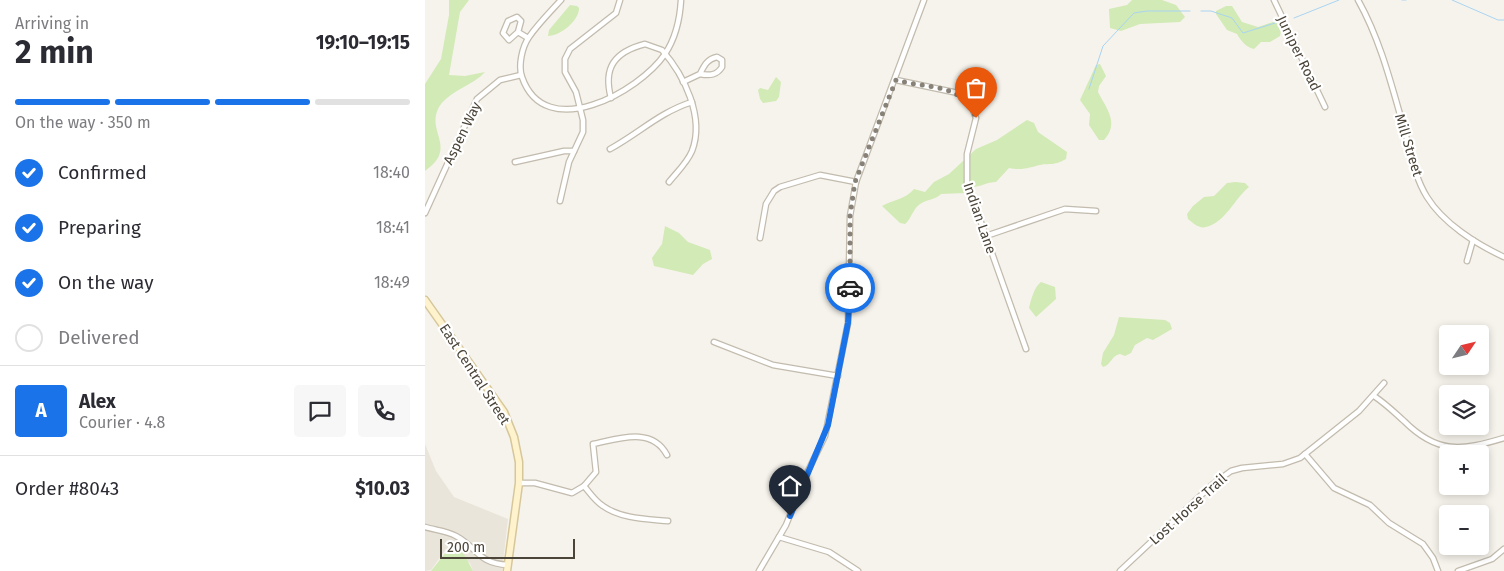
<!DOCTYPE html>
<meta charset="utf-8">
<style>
body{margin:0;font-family:"Fira Sans",sans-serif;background:#f7f7f7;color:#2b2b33;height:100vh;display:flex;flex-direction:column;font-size:19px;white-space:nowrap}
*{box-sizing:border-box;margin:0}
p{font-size:16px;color:#7c7c81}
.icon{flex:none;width:28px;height:28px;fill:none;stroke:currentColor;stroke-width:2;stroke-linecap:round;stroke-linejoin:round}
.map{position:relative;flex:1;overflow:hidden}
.drawer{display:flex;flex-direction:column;background:#fff;width:425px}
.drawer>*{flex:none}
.needle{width:32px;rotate:55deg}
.buttons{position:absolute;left:1014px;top:325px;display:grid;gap:10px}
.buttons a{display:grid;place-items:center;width:50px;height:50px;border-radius:5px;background:#fff;box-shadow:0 2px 8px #0003;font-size:25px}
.scale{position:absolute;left:15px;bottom:12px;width:135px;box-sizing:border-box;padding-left:5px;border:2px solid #4b4439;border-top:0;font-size:14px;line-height:18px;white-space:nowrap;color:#4b4439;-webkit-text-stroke:4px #fff;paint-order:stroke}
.pin{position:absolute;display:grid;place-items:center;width:42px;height:42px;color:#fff;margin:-51px -21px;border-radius:50% 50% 50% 0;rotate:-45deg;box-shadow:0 0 5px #0007}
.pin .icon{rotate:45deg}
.courier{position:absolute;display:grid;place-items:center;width:50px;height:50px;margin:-25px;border:4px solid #1a73e8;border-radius:50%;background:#fff;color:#222;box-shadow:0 1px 6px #0007}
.headline em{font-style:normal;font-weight:700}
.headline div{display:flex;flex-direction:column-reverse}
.headline{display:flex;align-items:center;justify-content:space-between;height:85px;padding:0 15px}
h1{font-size:32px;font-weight:700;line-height:38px}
.bar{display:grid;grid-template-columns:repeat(4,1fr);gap:8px 5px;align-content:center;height:60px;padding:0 15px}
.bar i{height:6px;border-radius:4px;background:#e1e1e2}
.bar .active{background:#1a73e8}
.bar p{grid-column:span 4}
.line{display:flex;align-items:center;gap:12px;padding:0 15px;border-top:1px solid #e1e1e2}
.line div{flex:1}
.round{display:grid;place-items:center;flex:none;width:52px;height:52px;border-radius:5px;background:#f7f7f7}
ol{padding:0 15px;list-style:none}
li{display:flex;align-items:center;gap:15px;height:55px}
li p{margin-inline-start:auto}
li .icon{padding:5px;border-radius:50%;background:#1a73e8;color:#fff;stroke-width:4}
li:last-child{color:#7c7c81}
li i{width:28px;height:28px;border:2px solid #e1e1e2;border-radius:50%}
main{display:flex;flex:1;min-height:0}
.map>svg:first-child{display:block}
.residential{fill:#eae5da}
.green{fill:#d2eab5}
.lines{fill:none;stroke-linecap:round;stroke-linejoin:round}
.stream{stroke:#a9d4f2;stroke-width:1}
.minor-casing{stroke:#c2bbae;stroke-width:7}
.secondary-casing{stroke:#d6c79b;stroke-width:9}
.minor{stroke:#fff;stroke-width:4.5}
.secondary{stroke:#fff3cd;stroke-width:6}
.done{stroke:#878178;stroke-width:5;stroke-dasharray:0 9}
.route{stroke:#1a73e8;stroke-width:6}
.labels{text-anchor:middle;stroke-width:4.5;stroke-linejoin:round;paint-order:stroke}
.street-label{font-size:14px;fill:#4b4439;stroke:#fff}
</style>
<main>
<section class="drawer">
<div class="headline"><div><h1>2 min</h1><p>Arriving in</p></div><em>19:10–19:15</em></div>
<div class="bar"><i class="active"></i><i class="active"></i><i class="active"></i><i></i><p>On the way · 350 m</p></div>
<ol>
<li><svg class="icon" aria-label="check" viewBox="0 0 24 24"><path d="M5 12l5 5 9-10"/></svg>Confirmed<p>18:40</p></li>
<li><svg class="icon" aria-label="check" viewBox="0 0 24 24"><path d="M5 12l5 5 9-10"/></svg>Preparing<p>18:41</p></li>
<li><svg class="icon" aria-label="check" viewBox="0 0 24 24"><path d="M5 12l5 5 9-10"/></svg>On the way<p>18:49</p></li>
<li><i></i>Delivered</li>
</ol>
<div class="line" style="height:90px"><b class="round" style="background:#1a73e8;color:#fff">A</b><div><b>Alex</b><p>Courier · 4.8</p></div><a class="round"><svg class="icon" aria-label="chat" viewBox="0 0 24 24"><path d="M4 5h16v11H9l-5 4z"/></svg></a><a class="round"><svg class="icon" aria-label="phone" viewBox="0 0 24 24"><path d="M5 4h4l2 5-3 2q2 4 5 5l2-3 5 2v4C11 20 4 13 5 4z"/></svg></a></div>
<div class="line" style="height:65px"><div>Order #8043</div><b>$10.03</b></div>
</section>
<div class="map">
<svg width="1079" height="571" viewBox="0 0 1079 571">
<rect width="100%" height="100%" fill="#f6f3ec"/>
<path class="residential" d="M0 444 11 471 29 497 83 519 77 571H48L45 563 21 549 6 570 0 571Z"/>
<g class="green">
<path d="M24 0H44L35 12 24 75 40 76 60 72C49 85 21 92 13 109 2 133 33 148 0 171V84L16 59 24 15Z"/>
<path d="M707 0H737L751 5 760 17 755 22 715 24 696 31 685 28 684 9 702 5Z"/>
<path d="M145 5 152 6 154 8C154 21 135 36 123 36L124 30Z"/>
<path d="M801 6H807L817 22 833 27 851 21 856 31 855 36 845 42H836L829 49C822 48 815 40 812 34L802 30 791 14V11Z"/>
<path d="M675 64 681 76 674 86 673 92C681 108 695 123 679 140H674L664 125 665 114 655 100 671 65Z"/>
<path d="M351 77 356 82 354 97 351 101 338 103 335 99 333 90 335 88 343 90Z"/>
<path d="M602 120 609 123 613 132 642 152 641 159C627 167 624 162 611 166 599 169 597 170 584 168L571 182C562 182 556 187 546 187L540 193 516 194C510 200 502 199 495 204 487 210 487 218 480 224L475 223 457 206C469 199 480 200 489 189L500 192 509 182 524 174 551 149 572 140Z"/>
<path d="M810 182 820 183 824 187C810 198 800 223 781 227 774 229 768 223 763 219L762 214 768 206 779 197 789 196 802 183Z"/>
<path d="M240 226 254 233 263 242 285 250 287 259 278 264 268 275 229 266 227 258 237 244Z"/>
<path d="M616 282 630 287 631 299 611 317 604 308C606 300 609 287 616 282Z"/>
<path d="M694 317 740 320 745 323 747 329 728 340 722 338 710 345 706 353 700 356 695 354C686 356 686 365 678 367L676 364 678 353 689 335Z"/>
<path d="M29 542 33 543 48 571H6Z"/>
</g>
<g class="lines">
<g class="stream">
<path d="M977 0H981"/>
<path d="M1027 0 1073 20H1079"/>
<path d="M776 11H786L807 18 818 33 850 23"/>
<path d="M869 18 914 0"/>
<path d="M664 89 678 46 709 13 722 11H765"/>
</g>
<g class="minor-casing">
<g id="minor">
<path d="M136 0C125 12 113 24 104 37 97 47 93 66 97 77 120 144 214 92 240 54 250 39 255 18 256 0"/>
<path d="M849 0 900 107"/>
<path d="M933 0C956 41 967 87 980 132 986 154 990 178 1002 197 1018 223 1051 244 1079 257"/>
<path d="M93 32 96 21 92 17 83 21 78 33 84 40 93 32 103 38"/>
<path d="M471 80 533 93 547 107 551 118 542 154V183L601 349"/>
<path d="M258 82 275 74C279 66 282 59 292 57L297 60V67C292 75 285 76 275 74"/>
<path d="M186 98C178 68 189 52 220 44L237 50C259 75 280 117 267 151 262 163 252 172 244 182"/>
<path d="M185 149C213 134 235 112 267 102"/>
<path d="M90 162 139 151H149"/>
<path d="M135 201 144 162 158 132V120L151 92 140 72V59L145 49 191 13 195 0"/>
<path d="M0 213 52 99 75 80 96 75"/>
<path d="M561 236 640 209 671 211"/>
<path d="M335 238 341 204 349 191 355 187 395 175 431 182"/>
<path d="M1042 261 1048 240"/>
<path d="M289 342 348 365 413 376"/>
<path d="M949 396C961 404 969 412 979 421 1012 454 1036 451 1079 438"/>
<path d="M880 454 909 488 945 505 964 523 998 544 1008 558 1013 571"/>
<path d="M94 483H110L147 493 159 486 171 472 168 444C193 439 227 426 242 455"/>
<path d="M159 486C165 493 170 501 178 506 196 519 223 519 243 521"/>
<path d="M0 527C10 530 22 531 31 536 53 548 52 563 83 565"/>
<path d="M354 537 404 552 433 571"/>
<path d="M334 571 361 525 381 475 400 436 423 323 425 216 431 182 499 0"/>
<path d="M695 571 788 484 806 471 817 468 858 464 875 458 934 411 959 383"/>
<path d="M1033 571 1067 559 1079 549"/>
</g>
</g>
<g class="secondary-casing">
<path id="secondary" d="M0 300 79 412 89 437 94 462V483L82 571"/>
</g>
<use href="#minor" class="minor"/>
<use href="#secondary" class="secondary"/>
</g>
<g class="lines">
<path class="done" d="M425 288V216L430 182 471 80C503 89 537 82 551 118"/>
<path class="route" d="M365 516 403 425 423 323 425 288"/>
</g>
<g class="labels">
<g class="street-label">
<text transform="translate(874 53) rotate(64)" y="5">Juniper Road</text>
<text transform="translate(37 133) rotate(-64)" y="5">Aspen Way</text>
<text transform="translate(984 145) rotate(73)" y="5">Mill Street</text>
<text transform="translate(555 218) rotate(71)" y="5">Indian Lane</text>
<text transform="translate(50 374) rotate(57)" y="5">East Central Street</text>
<text transform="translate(763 509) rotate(-42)" y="5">Lost Horse Trail</text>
</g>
</g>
</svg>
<div class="buttons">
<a><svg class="needle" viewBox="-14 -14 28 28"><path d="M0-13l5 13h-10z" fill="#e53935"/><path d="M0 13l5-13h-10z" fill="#7c7c81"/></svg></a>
<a><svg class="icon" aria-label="layers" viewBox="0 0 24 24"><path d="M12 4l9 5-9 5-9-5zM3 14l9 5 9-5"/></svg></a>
<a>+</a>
<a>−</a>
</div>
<div class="scale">200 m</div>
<div class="pin" style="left:551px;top:118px;background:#ea580c"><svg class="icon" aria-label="bag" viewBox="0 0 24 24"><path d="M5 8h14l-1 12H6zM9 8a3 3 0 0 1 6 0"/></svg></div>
<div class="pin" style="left:365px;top:516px;background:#1f2937"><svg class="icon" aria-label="home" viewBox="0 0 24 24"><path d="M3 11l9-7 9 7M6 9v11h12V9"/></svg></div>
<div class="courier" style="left:425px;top:288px"><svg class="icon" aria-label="car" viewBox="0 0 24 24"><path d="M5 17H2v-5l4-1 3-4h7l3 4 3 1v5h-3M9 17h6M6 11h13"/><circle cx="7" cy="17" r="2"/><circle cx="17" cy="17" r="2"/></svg></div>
</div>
</main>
